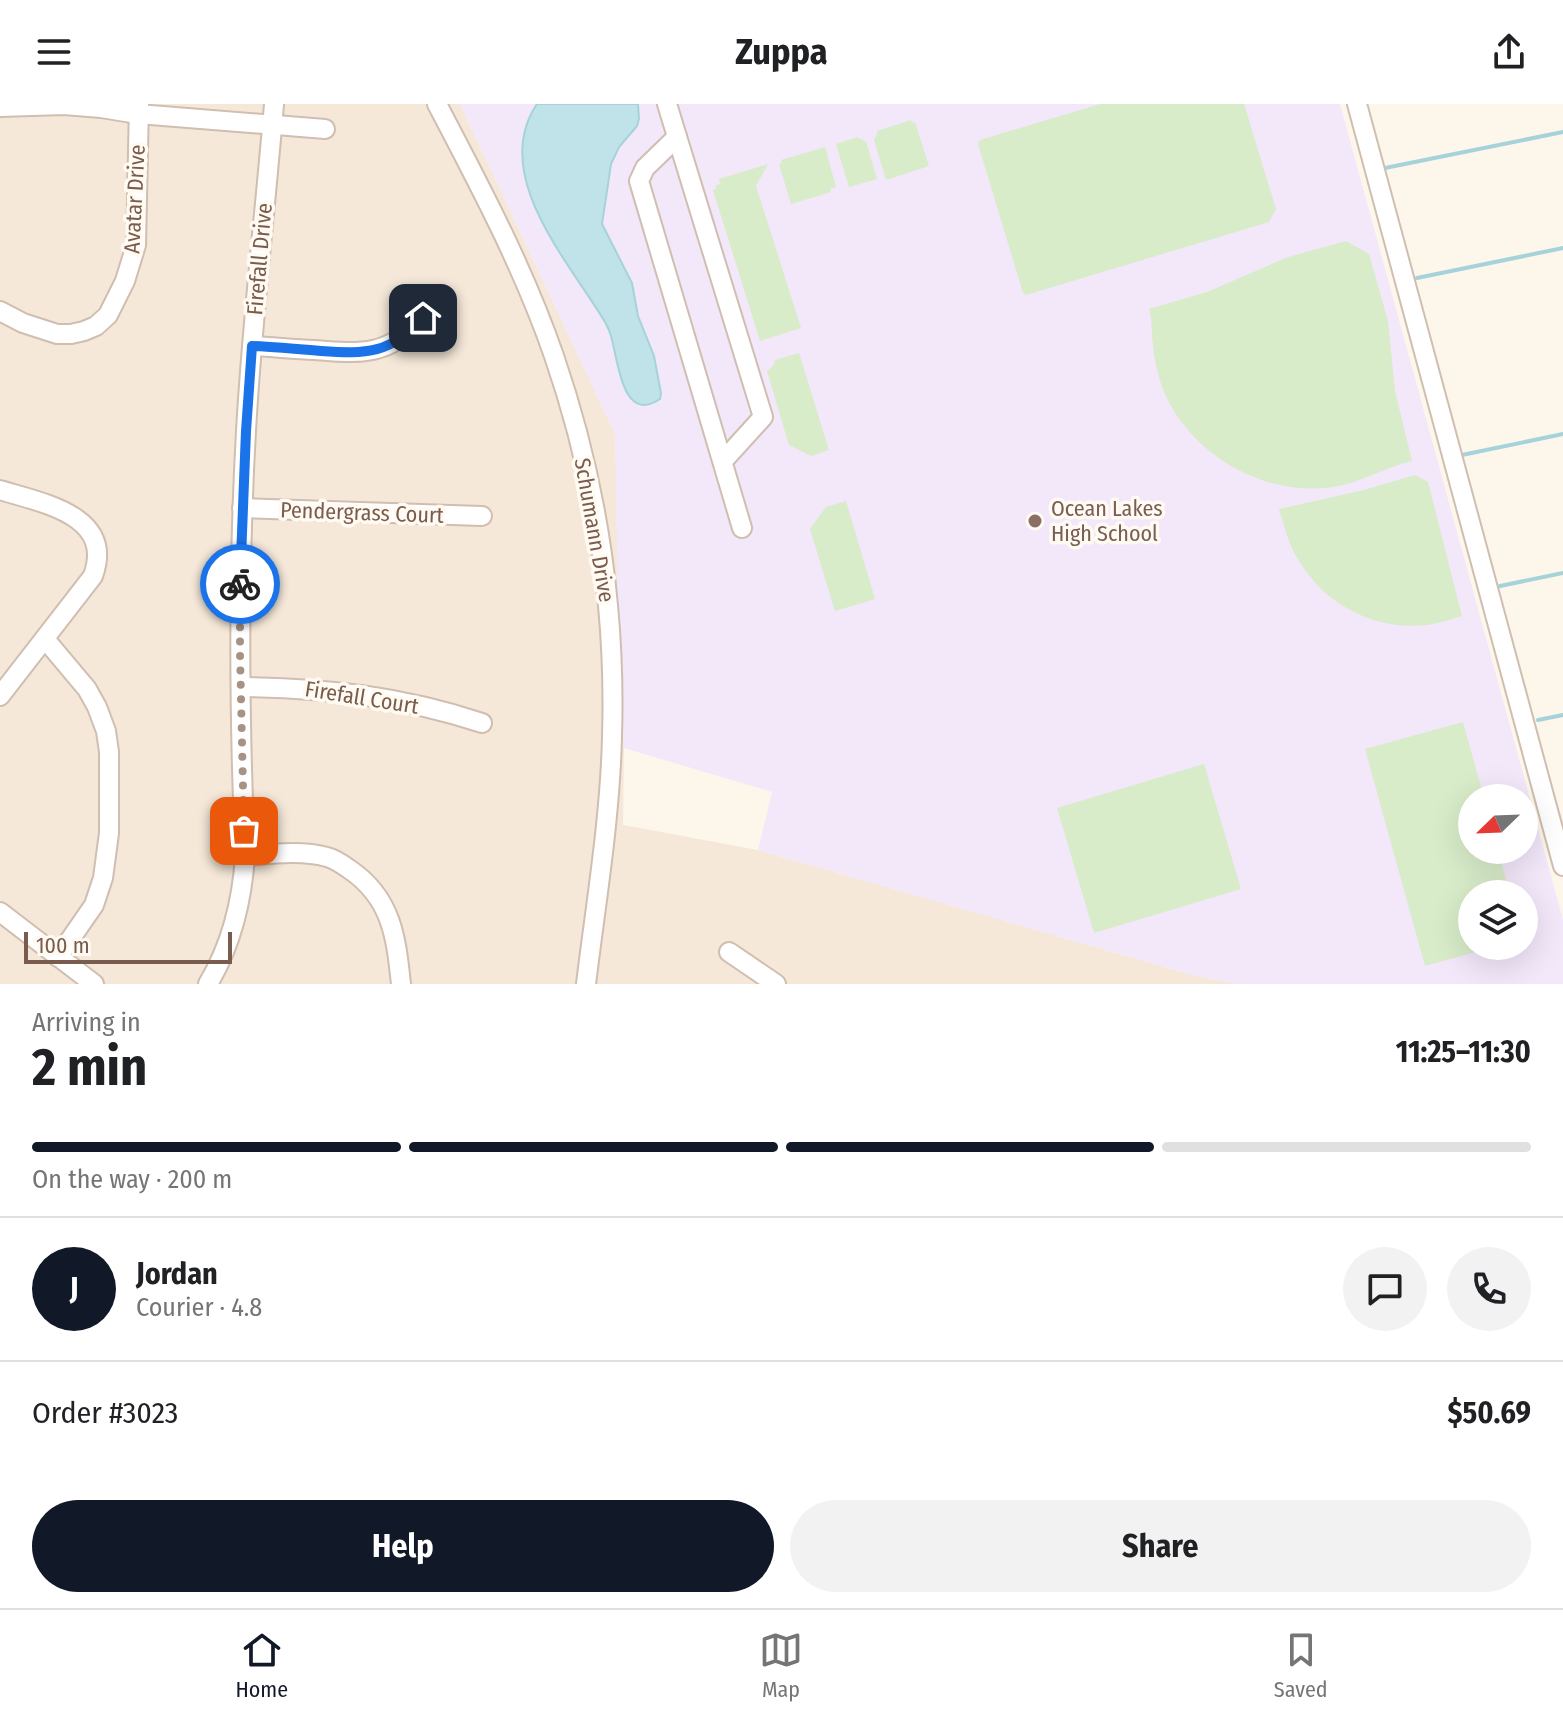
<!DOCTYPE html>
<meta charset="utf-8">
<style>
body{margin:0;font-family:"Fira Sans Condensed",sans-serif;background:#f2f2f2;color:#202124;height:100vh;display:flex;flex-direction:column;font-size:30px;white-space:nowrap}
*{box-sizing:border-box;margin:0}
p{font-size:26px;color:#757577}
.icon{flex:none;width:44px;height:44px;fill:none;stroke:currentColor;stroke-width:2;stroke-linecap:round;stroke-linejoin:round}
.map{position:relative;height:880px;overflow:hidden}
.drawer{display:flex;flex-direction:column;background:#fff;flex:1}
.drawer>*{flex:none}
.needle{width:52px;rotate:247deg}
.buttons{position:absolute;left:1458px;top:680px;display:grid;gap:16px}
.buttons a{display:grid;place-items:center;width:80px;height:80px;border-radius:50%;background:#fff;box-shadow:0 8px 32px #0002;font-size:40px}
.scale{position:absolute;left:24px;bottom:20px;width:208px;box-sizing:border-box;padding-left:8px;border:4px solid #795c4d;border-top:0;font-size:22px;line-height:28px;white-space:nowrap;color:#795c4d;-webkit-text-stroke:6px #fffaf2;paint-order:stroke}
.pin{position:absolute;display:grid;place-items:center;width:68px;height:68px;color:#fff;margin:-34px;border-radius:16px;box-shadow:0 4px 12px #0006}
.courier{position:absolute;display:grid;place-items:center;width:80px;height:80px;margin:-40px;border:6px solid #1a73e8;border-radius:50%;background:#fff;color:#222;box-shadow:0 2px 10px #0007}
.summary em{font-style:normal;font-weight:700}
.summary div{display:flex;flex-direction:column-reverse}
.summary{display:flex;align-items:center;justify-content:space-between;height:136px;padding:0 32px}
h1{font-size:52px;font-weight:700;line-height:60px}
.bar{display:grid;grid-template-columns:repeat(4,1fr);gap:12px 8px;align-content:center;height:96px;padding:0 32px}
.bar i{height:10px;border-radius:6px;background:#e0e0e0}
.bar .on{background:#111827}
.bar p{grid-column:span 4}
.line{display:flex;align-items:center;gap:20px;padding:0 32px;border-top:2px solid #e0e0e0}
.line div{flex:1}
.round{display:grid;place-items:center;flex:none;width:84px;height:84px;border-radius:42px;background:#f2f2f2}
.button{display:flex;gap:16px;margin-top:auto;padding:16px 32px}
.button a{flex:1;height:92px;border-radius:48px;background:#111827;color:#fff;font-size:32px;font-weight:700;line-height:92px;text-align:center}
.button a+a{background:#f2f2f2;color:#202124}
header{display:flex;justify-content:space-between;align-items:center;height:104px;padding:0 32px;background:#fff;font-size:36px;font-weight:700}
.tabs{display:flex;justify-content:space-around;align-items:center;height:112px;border-top:2px solid #e0e0e0;background:#fff;font-size:22px;color:#757577}
.tabs a{display:grid;justify-items:center;gap:4px}
.tabs .on{color:#111827}
.map>svg:first-child{display:block}
.residential{fill:#f5e8d9}
.education{fill:#f3e7fa;fill-rule:evenodd}
.green{fill:#d8ecc9}
.water{fill:#bfe3e8;stroke:#a5d3d9;stroke-width:2}
.lines{fill:none;stroke-linecap:round;stroke-linejoin:round}
.stream{stroke:#a5d3d9;stroke-width:4}
.minor-casing{stroke:#d0beb0;stroke-width:22}
.minor{stroke:#fff;stroke-width:18}
.done{stroke:#a79284;stroke-width:8;stroke-dasharray:0 14.4}
.route{stroke:#1a73e8;stroke-width:10}
.education-dot{fill:#8d6e63;stroke:#fffaf2;stroke-width:3}
.labels{text-anchor:middle;stroke-width:7;stroke-linejoin:round;paint-order:stroke}
.street-label{font-size:22px;fill:#795c4d;stroke:#fffaf2}
.education-label{font-size:22px;fill:#785e54;stroke:#fffaf2;text-anchor:start}
</style>
<header><svg class="icon" aria-label="menu" viewBox="0 0 24 24"><path d="M4 6h16M4 12h16M4 18h16"/></svg>Zuppa<svg class="icon" aria-label="share" viewBox="0 0 24 24"><path d="M12 15V3M7 8l5-5 5 5M5 13v7h14v-7"/></svg></header>
<div class="map">
<svg width="1563" height="880" viewBox="0 0 1563 880">
<rect width="100%" height="100%" fill="#fdf6eb"/>
<path class="residential" d="M0 0H460L615 330 624 644 623 721 758 746 1196 872 1238 880H0Z"/>
<path class="education" d="M460 0H1340L1563 816V880H1238L1196 872 758 746 772 688 624 644 618 503 615 330ZM1472 694H1524V746H1472ZM1472 790H1524V842H1472Z"/>
<g class="green">
<path d="M1100 0H1244L1276 105 1269 118 1026 191 1023 189 978 40 980 36Z"/>
<path d="M911 16 912 19 915 18 929 62 886 76 874 36 877 30V27Z"/>
<path d="M858 33 859 35H862L864 38 866 37 877 75 849 83 836 40Z"/>
<path d="M825 43 836 83 830 85 831 88 791 100 779 60 782 59 781 56Z"/>
<path d="M768 60 756 82 801 224 760 237 713 86 716 85 715 82 720 80 719 75Z"/>
<path d="M1346 137 1369 150 1388 217 1395 287 1412 357C1382 364 1356 382 1324 384 1257 390 1186 346 1162 283 1158 270 1154 255 1153 241 1151 226 1153 220 1149 205L1207 188 1288 153Z"/>
<path d="M799 249 829 346 811 352 789 341 767 267 773 262 775 256Z"/>
<path d="M1415 371 1428 378 1462 512C1451 515 1438 520 1426 521 1373 527 1322 499 1296 452 1288 438 1284 421 1279 405L1364 386Z"/>
<path d="M846 397 875 495 835 507 810 425 826 403Z"/>
<path d="M1463 618 1484 694H1472V746H1498L1510 790H1472V842H1497L1425 862 1365 645Z"/>
<path d="M1204 660 1241 785 1094 829 1057 704Z"/>
</g>
<path class="water" d="M537 0H638L639 15 637 22 619 43 611 60 602 120 632 179 638 212 654 252 661 289 660 295C620 322 618 250 610 229 609 225 607 222 605 218 570 159 489 71 537 0Z"/>
<g class="lines">
<g class="stream">
<path d="M1385 64 1563 28"/>
<path d="M1417 174 1563 144"/>
<path d="M1462 351 1563 330"/>
<path d="M1500 482 1563 469"/>
<path d="M1538 616 1563 611"/>
</g>
<g class="minor-casing">
<g id="minor">
<path d="M437 0C480 82 524 165 554 252 596 374 616 504 612 633 610 716 596 798 586 880"/>
<path d="M667 0 763 313 723 357"/>
<path d="M1357 0 1563 762"/>
<path d="M0 3 64 1 101 4 138 10 325 25"/>
<path d="M677 33 645 64 639 77 742 424"/>
<path d="M0 207 23 219 57 230H71L84 227 96 222 108 211 125 177 136 141 139 0"/>
<path d="M252 242C272 243 293 245 314 246 362 250 389 252 423 214"/>
<path d="M0 386C42 399 115 411 93 472L0 592"/>
<path d="M242 404 482 412"/>
<path d="M45 535 87 585 97 603 106 627 109 648V729L103 774 94 801 58 853"/>
<path d="M241 583C326 584 400 592 482 619"/>
<path d="M245 752C271 750 302 746 327 753 335 755 342 760 349 765 392 794 396 833 401 880"/>
<path d="M0 808 94 880"/>
<path d="M729 848 776 880"/>
<path d="M208 880C232 840 242 798 245 752 239 610 238 469 246 327 252 218 265 109 274 0"/>
</g>
</g>
<use href="#minor" class="minor"/>
</g>
<g class="lines">
<path class="done" d="M240 480V549L244 727"/>
<path class="route" d="M240 480 246 327 252 242C275 243 298 245 321 247 366 250 391 250 423 214"/>
</g>
<circle class="education-dot" cx="1035" cy="417" r="8"/>
<g class="labels">
<g class="street-label">
<text transform="translate(134 95) rotate(-87)" y="8">Avatar Drive</text>
<text transform="translate(259 155) rotate(-85)" y="8">Firefall Drive</text>
<text transform="translate(362 408) rotate(2)" y="8">Pendergrass Court</text>
<text transform="translate(595 426) rotate(80)" y="8">Schumann Drive</text>
<text transform="translate(362 593) rotate(9)" y="8">Firefall Court</text>
</g>
<g class="education-label">
<text x="1051" y="412">Ocean Lakes<tspan x="1051" dy="25">High School</tspan></text>
</g>
</g>
</svg>
<div class="buttons">
<a><svg class="needle" viewBox="-14 -14 28 28"><path d="M0-13l5 13h-10z" fill="#e53935"/><path d="M0 13l5-13h-10z" fill="#757577"/></svg></a>
<a><svg class="icon" aria-label="layers" viewBox="0 0 24 24"><path d="M12 4l9 5-9 5-9-5zM3 14l9 5 9-5"/></svg></a>
</div>
<div class="scale">100 m</div>
<div class="pin" style="left:244px;top:727px;background:#ea580c"><svg class="icon" aria-label="bag" viewBox="0 0 24 24"><path d="M5 8h14l-1 12H6zM9 8a3 3 0 0 1 6 0"/></svg></div>
<div class="pin" style="left:423px;top:214px;background:#1f2937"><svg class="icon" aria-label="home" viewBox="0 0 24 24"><path d="M3 11l9-7 9 7M6 9v11h12V9"/></svg></div>
<div class="courier" style="left:240px;top:480px"><svg class="icon" aria-label="bike" viewBox="0 0 24 24"><circle cx="6" cy="16" r="4"/><circle cx="18" cy="16" r="4"/><path d="M6 16l4-8h5l3 8M10 8l3 8H6M13 5h3"/></svg></div>
</div>
<section class="drawer">
<div class="summary"><div><h1>2 min</h1><p>Arriving in</p></div><em>11:25–11:30</em></div>
<div class="bar"><i class="on"></i><i class="on"></i><i class="on"></i><i></i><p>On the way · 200 m</p></div>
<div class="line" style="height:144px"><b class="round" style="background:#111827;color:#fff">J</b><div><b>Jordan</b><p>Courier · 4.8</p></div><a class="round"><svg class="icon" aria-label="chat" viewBox="0 0 24 24"><path d="M4 5h16v11H9l-5 4z"/></svg></a><a class="round"><svg class="icon" aria-label="phone" viewBox="0 0 24 24"><path d="M5 4h4l2 5-3 2q2 4 5 5l2-3 5 2v4C11 20 4 13 5 4z"/></svg></a></div>
<div class="line" style="height:104px"><div>Order #3023</div><b>$50.69</b></div>
<div class="button"><a>Help</a><a>Share</a></div>
</section>
<nav class="tabs">
<a class="on"><svg class="icon" aria-label="home" viewBox="0 0 24 24"><path d="M3 11l9-7 9 7M6 9v11h12V9"/></svg>Home</a>
<a><svg class="icon" aria-label="map" viewBox="0 0 24 24"><path d="M3 6l6-2 6 2 6-2v14l-6 2-6-2-6 2zM9 4v14M15 6v14"/></svg>Map</a>
<a><svg class="icon" aria-label="saved" viewBox="0 0 24 24"><path d="M7 4h10v16l-5-4-5 4z"/></svg>Saved</a>
</nav>
